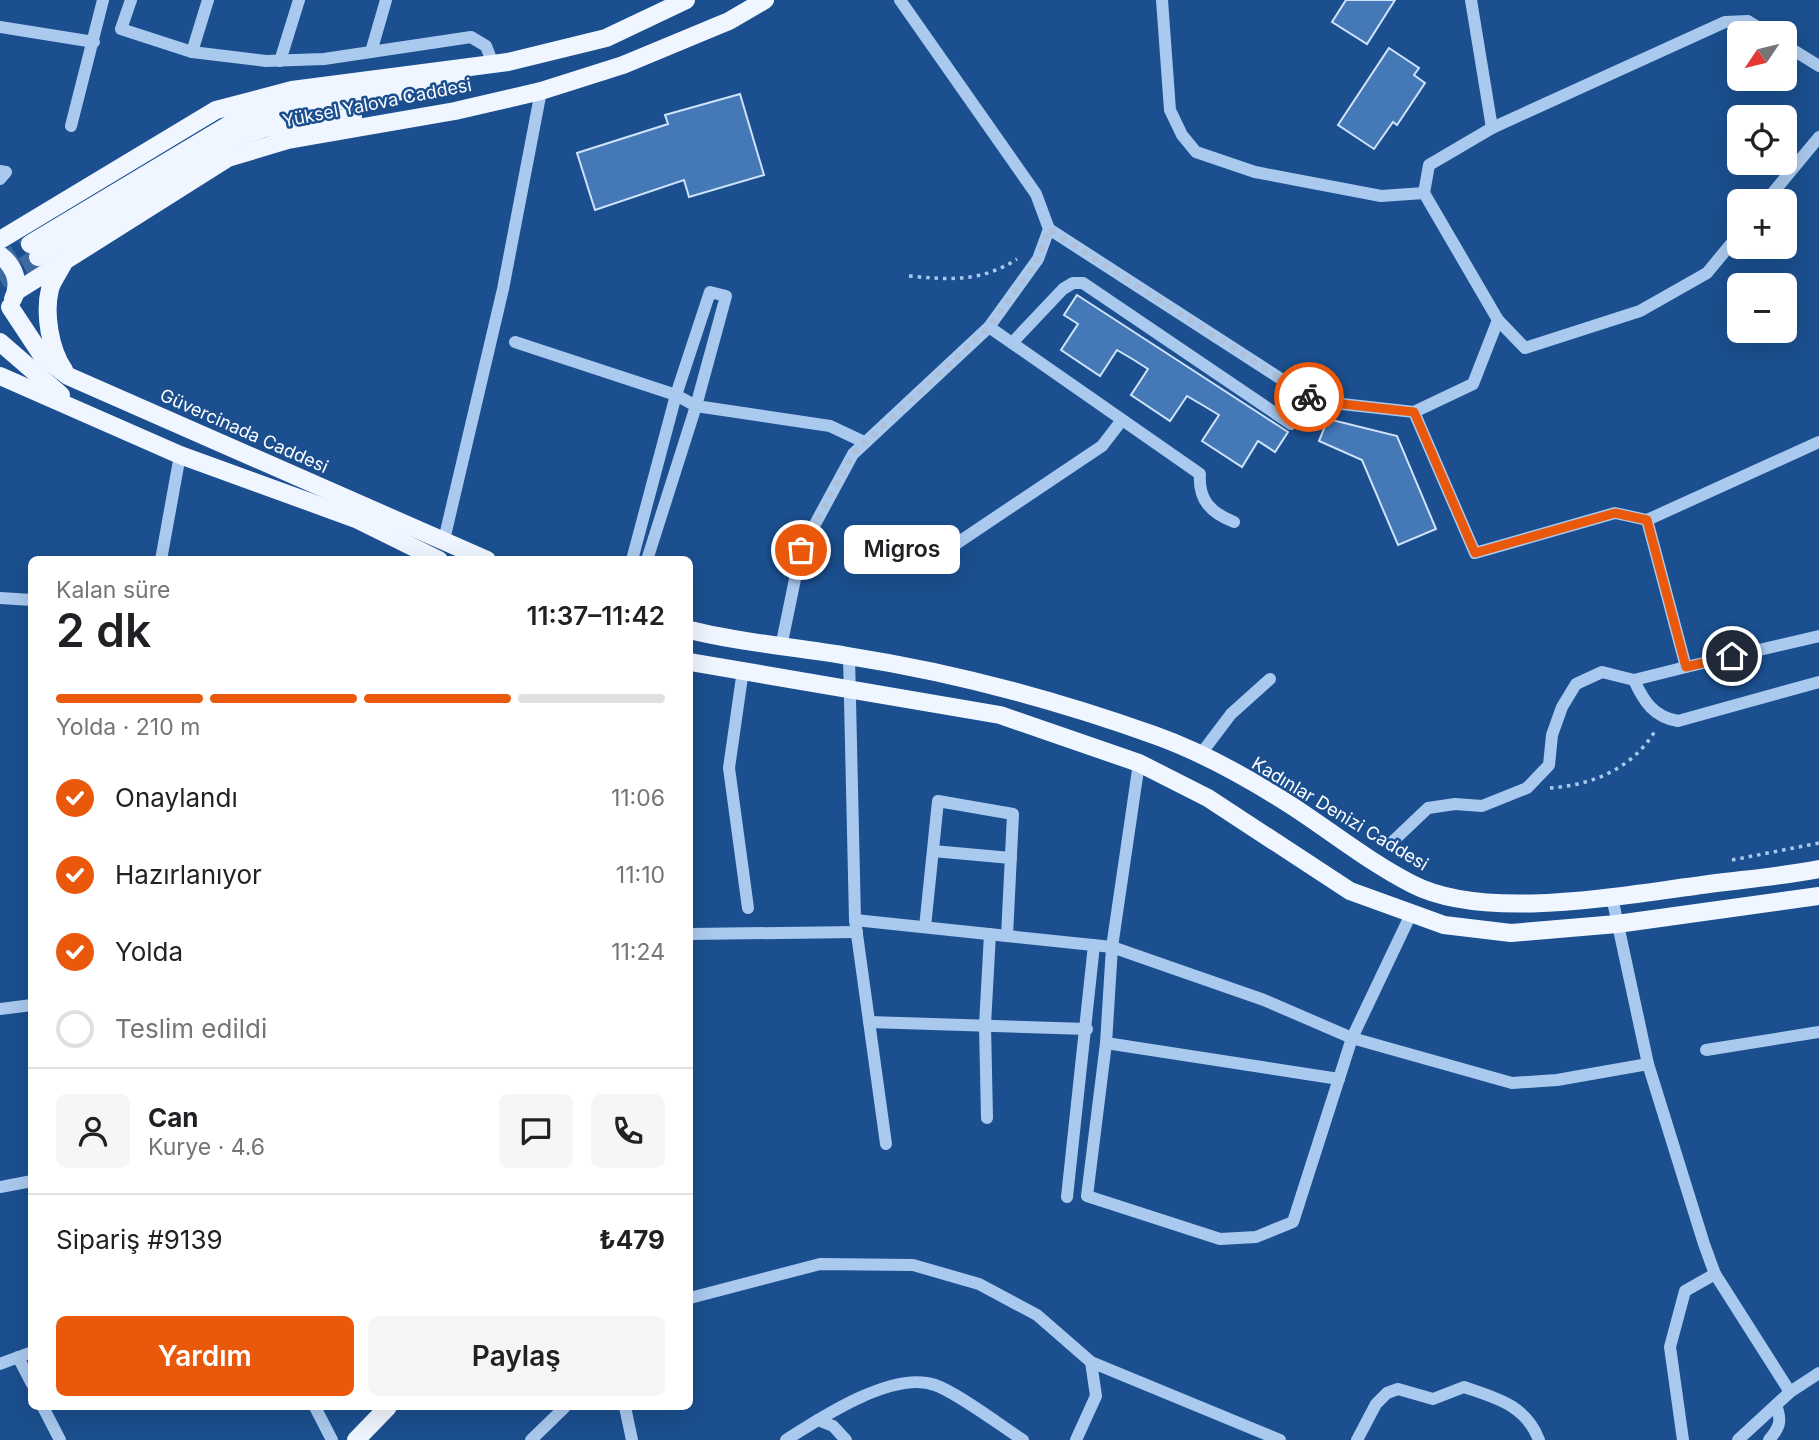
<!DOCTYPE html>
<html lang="tr">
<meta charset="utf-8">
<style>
body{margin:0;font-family:Inter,sans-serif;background:#f6f6f6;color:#202124;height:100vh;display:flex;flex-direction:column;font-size:26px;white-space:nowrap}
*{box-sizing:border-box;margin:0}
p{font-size:23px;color:#757577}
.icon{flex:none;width:38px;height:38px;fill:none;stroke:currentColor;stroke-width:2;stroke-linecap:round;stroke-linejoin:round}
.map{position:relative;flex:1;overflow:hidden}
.sheet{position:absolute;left:28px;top:556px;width:665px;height:854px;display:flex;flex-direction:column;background:#fff;border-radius:10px;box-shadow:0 7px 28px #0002}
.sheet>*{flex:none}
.needle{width:46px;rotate:235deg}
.controls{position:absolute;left:1727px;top:21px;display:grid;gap:14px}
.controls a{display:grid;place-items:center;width:70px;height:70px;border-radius:10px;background:#fff;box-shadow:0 7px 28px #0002;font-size:35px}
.pin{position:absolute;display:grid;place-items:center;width:60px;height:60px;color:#fff;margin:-30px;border:4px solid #fff;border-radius:50%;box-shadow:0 2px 7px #0007}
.courier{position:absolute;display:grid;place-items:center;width:70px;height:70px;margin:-35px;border:5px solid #ea580c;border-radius:50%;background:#fff;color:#222;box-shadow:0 2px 9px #0007}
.bubble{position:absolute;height:49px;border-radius:10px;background:#fff;box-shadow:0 7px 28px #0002;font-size:23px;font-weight:600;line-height:49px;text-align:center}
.summary em{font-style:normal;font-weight:600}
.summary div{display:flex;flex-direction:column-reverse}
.summary{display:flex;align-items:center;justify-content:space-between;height:119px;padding:0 28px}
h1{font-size:46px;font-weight:600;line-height:52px}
.bar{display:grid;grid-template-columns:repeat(4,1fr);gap:10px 7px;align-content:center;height:84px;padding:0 28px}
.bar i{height:9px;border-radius:5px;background:#e0e0e0}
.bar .active{background:#ea580c}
.bar p{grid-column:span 4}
.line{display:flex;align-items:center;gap:18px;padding:0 28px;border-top:2px solid #e0e0e0}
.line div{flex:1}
.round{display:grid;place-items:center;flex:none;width:74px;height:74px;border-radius:10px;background:#f6f6f6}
ol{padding:0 28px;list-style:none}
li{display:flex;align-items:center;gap:21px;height:77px}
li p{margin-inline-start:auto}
li .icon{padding:7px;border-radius:50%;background:#ea580c;color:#fff;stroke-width:4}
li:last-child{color:#757577}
li i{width:38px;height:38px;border:4px solid #e0e0e0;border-radius:50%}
.action{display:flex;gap:14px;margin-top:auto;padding:14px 28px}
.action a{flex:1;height:80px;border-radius:10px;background:#ea580c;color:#fff;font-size:28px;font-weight:600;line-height:80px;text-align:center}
.action a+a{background:#f6f6f6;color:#202124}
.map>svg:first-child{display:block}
.building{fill:#4478b7;stroke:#cfe3fa;stroke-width:2}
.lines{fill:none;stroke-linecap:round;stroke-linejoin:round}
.major-tunnel{stroke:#3d69a0;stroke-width:18;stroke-dasharray:18 9;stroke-linecap:butt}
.path{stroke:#a9c9ee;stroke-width:3.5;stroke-dasharray:3.5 5;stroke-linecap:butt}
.minor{stroke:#a9c9ee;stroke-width:12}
.major{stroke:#f0f6ff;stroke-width:18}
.done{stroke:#afc1d8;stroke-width:7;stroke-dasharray:0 12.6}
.route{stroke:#ea580c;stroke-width:9}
.labels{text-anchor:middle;stroke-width:5;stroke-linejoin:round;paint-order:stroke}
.street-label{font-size:18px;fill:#fff;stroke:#1b4f8f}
</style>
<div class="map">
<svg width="1819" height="1440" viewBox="0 0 1819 1440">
<rect width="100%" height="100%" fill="#1b4f8f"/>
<g class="building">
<path d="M1346 0H1395L1367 44 1332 22Z"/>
<path d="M1389 48 1419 68 1414 75 1425 83 1397 125 1393 122 1374 149 1338 125Z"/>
<path d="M740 94 764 175 689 197 684 180 595 210 577 153 668 124 665 115Z"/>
<path d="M1077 295 1288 432 1275 452 1258 441 1242 467 1202 441 1219 415 1204 406 1187 396 1170 421 1131 395 1148 369 1134 360 1117 350 1100 376 1061 350 1078 324 1064 315Z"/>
<path d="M1328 419 1397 436 1436 529 1398 545 1362 460 1319 441Z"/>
</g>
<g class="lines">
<g class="major-tunnel">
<path d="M0 263 30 244"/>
<path d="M0 280 38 257"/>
</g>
<g class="path">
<path d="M909 276C949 280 982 282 1017 259"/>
<path d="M1550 788C1592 785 1632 769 1655 731"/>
<path d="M1732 860 1819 843"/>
</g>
<g class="minor">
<path d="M131 0 121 29 192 52 266 61 324 59 471 37 486 46 493 64"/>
<path d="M1162 0 1170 110 1182 135 1196 152 1255 172 1381 196 1424 193"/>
<path d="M1471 0 1492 128 1429 165 1424 193 1498 320 1525 348 1640 311 1707 273 1740 233"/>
<path d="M0 27 94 42"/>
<path d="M1785 45 1819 66"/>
<path d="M192 52 208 0"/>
<path d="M371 52 386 0"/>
<path d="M280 61 299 0"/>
<path d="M71 126 103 0"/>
<path d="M1492 128 1725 22 1748 21 1767 33"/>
<path d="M0 171 6 172 0 179"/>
<path d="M1766 201 1819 137"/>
<path d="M1049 229 1315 401 1414 412 1475 553 1615 513 1647 520 1819 442"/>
<path d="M989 327 1200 474C1198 500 1211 513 1234 522"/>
<path d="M515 342 676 395 696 406 830 426 864 442"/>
<path d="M1012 343 1063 289 1073 283H1083L1291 424"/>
<path d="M1414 412 1473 384 1498 320"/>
<path d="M444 540 503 289 541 91"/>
<path d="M161 560 180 455"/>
<path d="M632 560 676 395 710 292 726 296 696 406 647 560"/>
<path d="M923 566 1102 446 1122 420"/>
<path d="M0 598 32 600"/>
<path d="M781 647 801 550 853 454 989 327 1038 259 1049 229 1036 194 900 0"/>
<path d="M849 656 855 920 886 1144"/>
<path d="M1686 667 1819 636"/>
<path d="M743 670 729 768 748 908"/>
<path d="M1634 680C1644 702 1654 717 1678 721L1819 682"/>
<path d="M1200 755 1231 714 1270 679"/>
<path d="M1139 763 1112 947 1106 1043 1087 1196 1220 1239 1256 1237 1293 1222 1352 1038 1411 914"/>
<path d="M1389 845 1428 808 1455 804 1482 806 1527 788 1549 765 1552 735 1562 707 1576 684 1602 672 1634 680 1686 667 1647 520"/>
<path d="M933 851 1011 858"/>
<path d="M1612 897 1648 1064 1704 1244 1715 1274 1790 1392"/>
<path d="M855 920 1112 947 1264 1000 1352 1038 1512 1083 1557 1080 1648 1064"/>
<path d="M925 927 938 801 1013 814 1007 936"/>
<path d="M690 934 857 932"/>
<path d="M0 1009 32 1005"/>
<path d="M869 1022 1087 1029"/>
<path d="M1106 1043 1339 1079"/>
<path d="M1706 1050 1819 1032"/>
<path d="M987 1118 985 1025 990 934"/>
<path d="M0 1187 32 1181"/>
<path d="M1067 1197 1094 945"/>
<path d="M690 1298 820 1264 913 1265 979 1284 1037 1315 1091 1362 1280 1440"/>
<path d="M18 1357 32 1384"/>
<path d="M0 1364 32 1352"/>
<path d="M43 1407 60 1440"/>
<path d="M315 1407 332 1440"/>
<path d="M625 1407 632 1440"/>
<path d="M818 1420 833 1426 846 1440"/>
<path d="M531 1440 565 1407"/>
<path d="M786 1440C820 1418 893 1370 935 1385 958 1393 1001 1426 1023 1440"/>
<path d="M1076 1440 1096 1396 1091 1362"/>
<path d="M1357 1440 1376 1404 1387 1393 1398 1389 1433 1399 1464 1387C1496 1398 1526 1405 1539 1440"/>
<path d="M1683 1440 1670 1347 1685 1291 1715 1274"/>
<path d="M1738 1440 1790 1392 1819 1373"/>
<path d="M1769 1440C1780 1427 1782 1421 1776 1405"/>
</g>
<g class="major">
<path d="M0 240 216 110 292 90 508 62 606 38 686 0"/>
<path d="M30 244 232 123 269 111 442 85 463 73"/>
<path d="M0 255C14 266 21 282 13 299"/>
<path d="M38 257 232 139 265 128 353 117"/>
<path d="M63 264C59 272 52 281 50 289 44 313 50 350 64 370"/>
<path d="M17 291 228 158 288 140 455 111 541 91 623 65 729 21 765 0"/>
<path d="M10 307 43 357 68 376 487 560"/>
<path d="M0 342 61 395"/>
<path d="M0 376 180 455 356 519 439 560"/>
<path d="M690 630C742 643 795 647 848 656 951 672 1056 700 1154 735 1202 752 1250 779 1292 806 1332 832 1369 862 1412 884 1483 921 1617 896 1695 886 1736 880 1778 877 1819 869"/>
<path d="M690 662 1000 715 1139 763 1208 798 1350 891 1444 925 1511 933 1617 924 1819 896"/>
<path d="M356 1440 388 1407"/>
</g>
</g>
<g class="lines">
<path class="done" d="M801 550 853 454 989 327 1038 259 1049 229 1309 397"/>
<path class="route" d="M1309 397 1315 401 1414 412 1475 553 1615 513 1647 520 1686 667 1732 656"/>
</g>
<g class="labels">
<g class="street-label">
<text transform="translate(377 103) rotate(-11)" y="6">Yüksel Yalova Caddesi</text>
<text transform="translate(244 431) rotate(24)" y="6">Güvercinada Caddesi</text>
<text transform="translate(1340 814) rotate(31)" y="6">Kadınlar Denizi Caddesi</text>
</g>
</g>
</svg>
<div class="controls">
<a><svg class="needle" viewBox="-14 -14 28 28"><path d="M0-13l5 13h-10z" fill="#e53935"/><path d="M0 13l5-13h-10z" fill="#757577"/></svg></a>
<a><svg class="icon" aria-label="locate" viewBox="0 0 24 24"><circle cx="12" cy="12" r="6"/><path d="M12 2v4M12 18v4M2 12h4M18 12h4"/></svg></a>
<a>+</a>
<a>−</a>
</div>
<div class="pin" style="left:801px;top:550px;background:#ea580c"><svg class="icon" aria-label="bag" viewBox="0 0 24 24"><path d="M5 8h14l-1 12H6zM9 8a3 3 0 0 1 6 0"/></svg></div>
<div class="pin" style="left:1732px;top:656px;background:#1f2937"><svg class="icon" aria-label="home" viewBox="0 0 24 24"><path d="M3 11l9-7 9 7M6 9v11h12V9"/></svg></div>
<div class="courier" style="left:1309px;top:397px"><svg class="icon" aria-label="bike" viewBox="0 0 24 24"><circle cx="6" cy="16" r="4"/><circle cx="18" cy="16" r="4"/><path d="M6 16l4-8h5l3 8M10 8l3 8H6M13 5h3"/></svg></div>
<div class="bubble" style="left:844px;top:525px;width:116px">Migros</div>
<section class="sheet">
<div class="summary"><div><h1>2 dk</h1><p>Kalan süre</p></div><em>11:37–11:42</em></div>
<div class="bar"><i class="active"></i><i class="active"></i><i class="active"></i><i></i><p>Yolda · 210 m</p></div>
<ol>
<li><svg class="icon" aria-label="check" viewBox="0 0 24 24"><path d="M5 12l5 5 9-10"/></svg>Onaylandı<p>11:06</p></li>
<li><svg class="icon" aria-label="check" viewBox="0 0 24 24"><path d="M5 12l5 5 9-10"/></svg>Hazırlanıyor<p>11:10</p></li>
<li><svg class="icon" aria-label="check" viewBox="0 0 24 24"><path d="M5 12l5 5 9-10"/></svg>Yolda<p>11:24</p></li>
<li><i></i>Teslim edildi</li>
</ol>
<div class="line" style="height:126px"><a class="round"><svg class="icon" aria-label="person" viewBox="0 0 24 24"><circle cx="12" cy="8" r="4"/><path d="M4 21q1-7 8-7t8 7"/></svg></a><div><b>Can</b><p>Kurye · 4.6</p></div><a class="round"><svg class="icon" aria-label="chat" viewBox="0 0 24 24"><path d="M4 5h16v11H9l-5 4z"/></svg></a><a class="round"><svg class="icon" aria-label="phone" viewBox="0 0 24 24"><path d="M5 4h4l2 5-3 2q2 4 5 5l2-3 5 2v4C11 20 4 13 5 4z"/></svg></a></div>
<div class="line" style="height:91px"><div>Sipariş #9139</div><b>₺479</b></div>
<div class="action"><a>Yardım</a><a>Paylaş</a></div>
</section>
</div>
